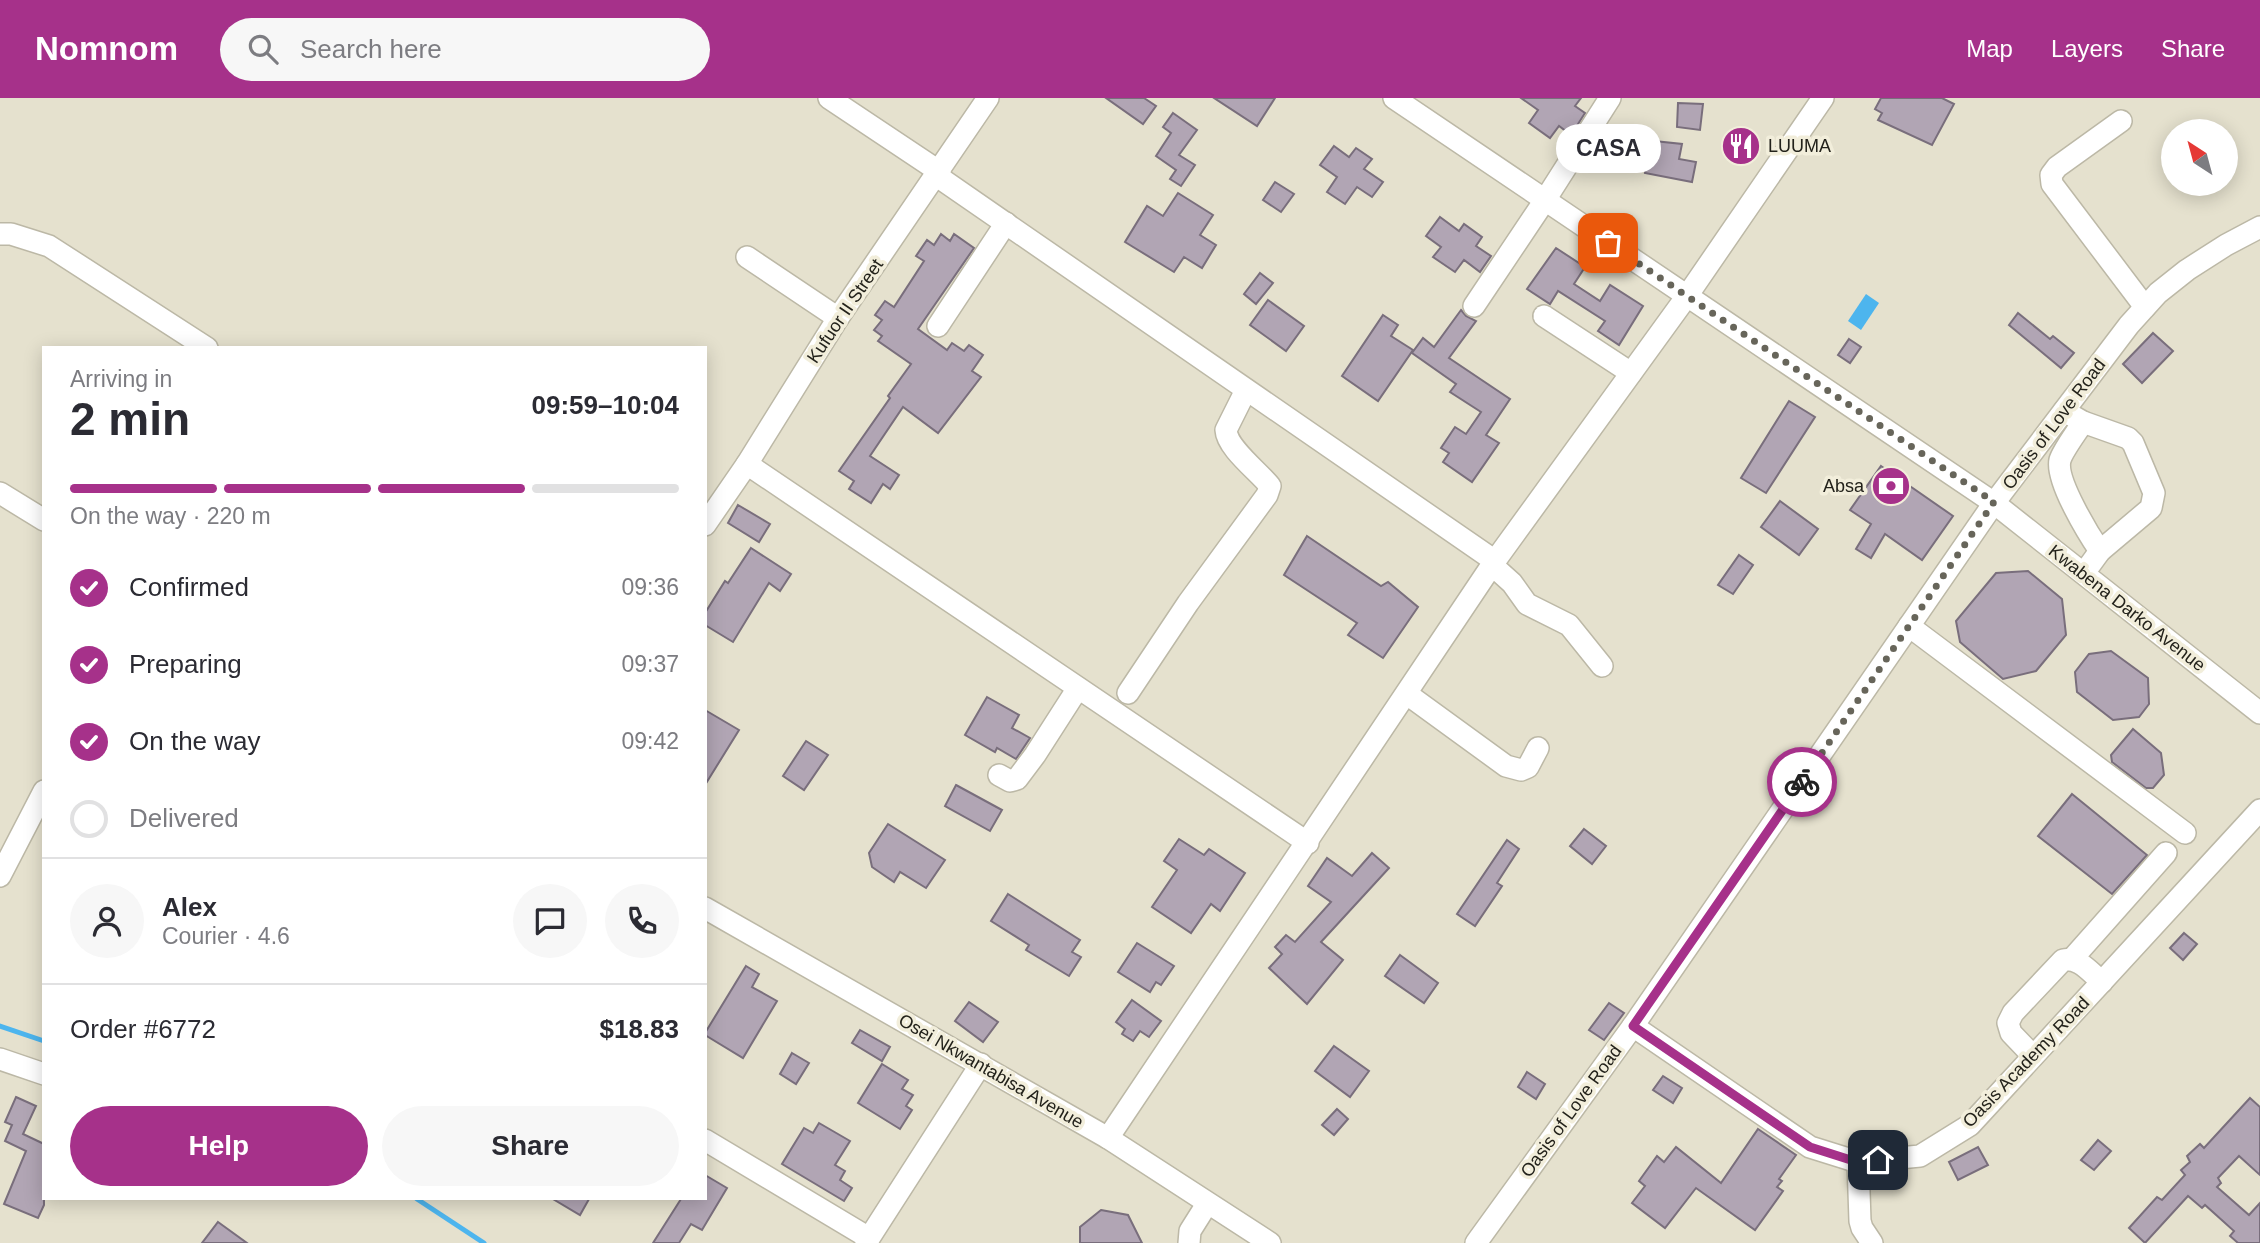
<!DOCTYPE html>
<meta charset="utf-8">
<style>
body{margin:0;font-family:Arial,sans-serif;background:#f7f7f7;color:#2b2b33;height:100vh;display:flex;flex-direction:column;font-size:26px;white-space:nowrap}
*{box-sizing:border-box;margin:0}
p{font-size:23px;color:#7c7c81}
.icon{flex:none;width:38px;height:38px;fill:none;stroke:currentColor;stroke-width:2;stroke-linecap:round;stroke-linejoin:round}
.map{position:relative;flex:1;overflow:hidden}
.side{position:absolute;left:42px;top:248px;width:665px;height:854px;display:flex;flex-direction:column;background:#fff;border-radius:0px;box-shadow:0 4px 18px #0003}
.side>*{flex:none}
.needle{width:46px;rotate:324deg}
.fabs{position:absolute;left:2161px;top:21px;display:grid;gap:14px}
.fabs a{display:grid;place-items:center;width:77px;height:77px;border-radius:50%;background:#fff;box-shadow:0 4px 18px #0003;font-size:35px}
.pin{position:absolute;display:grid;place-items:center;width:60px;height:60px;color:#fff;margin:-30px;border-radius:14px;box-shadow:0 4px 10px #0006}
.courier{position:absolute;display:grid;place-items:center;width:70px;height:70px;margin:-35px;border:5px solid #a6318a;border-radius:50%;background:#fff;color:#222;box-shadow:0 2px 9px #0007}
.bubble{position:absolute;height:49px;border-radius:24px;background:#fff;box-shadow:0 4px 18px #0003;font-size:23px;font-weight:700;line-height:49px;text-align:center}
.headline em{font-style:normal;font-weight:700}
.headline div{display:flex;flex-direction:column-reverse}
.headline{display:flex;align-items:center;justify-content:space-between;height:119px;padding:0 28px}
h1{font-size:46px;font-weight:700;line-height:52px}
.bar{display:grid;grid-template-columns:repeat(4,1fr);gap:10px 7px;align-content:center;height:84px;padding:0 28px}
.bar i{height:9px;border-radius:5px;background:#e1e1e2}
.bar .current{background:#a6318a}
.bar p{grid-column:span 4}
.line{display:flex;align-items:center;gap:18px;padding:0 28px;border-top:2px solid #e1e1e2}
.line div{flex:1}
.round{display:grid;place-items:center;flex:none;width:74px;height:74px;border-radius:37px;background:#f7f7f7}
ol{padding:0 28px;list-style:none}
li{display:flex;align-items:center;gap:21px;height:77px}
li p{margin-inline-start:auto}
li .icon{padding:7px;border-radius:50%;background:#a6318a;color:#fff;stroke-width:4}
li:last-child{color:#7c7c81}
li i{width:38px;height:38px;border:4px solid #e1e1e2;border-radius:50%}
.button{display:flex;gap:14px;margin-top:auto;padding:14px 28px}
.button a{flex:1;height:80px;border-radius:42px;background:#a6318a;color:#fff;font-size:28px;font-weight:700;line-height:80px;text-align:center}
.button a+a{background:#f7f7f7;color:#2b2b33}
header{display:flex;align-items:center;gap:42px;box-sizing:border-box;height:98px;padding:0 35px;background:#a6318a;color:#fff}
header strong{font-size:33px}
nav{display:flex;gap:38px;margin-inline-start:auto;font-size:24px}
.search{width:490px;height:63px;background:#f7f7f7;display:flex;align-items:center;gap:18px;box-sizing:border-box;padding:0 24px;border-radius:38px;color:#7c7c81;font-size:26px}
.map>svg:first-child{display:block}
.water{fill:#4db5ee}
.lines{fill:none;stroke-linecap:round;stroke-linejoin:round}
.stream{stroke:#4db5ee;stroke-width:5}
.building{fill:#b1a5b4;stroke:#796e7c;stroke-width:2}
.minor-casing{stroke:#bcb8a6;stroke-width:24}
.minor{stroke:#fff;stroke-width:21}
.done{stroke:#67655a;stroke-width:7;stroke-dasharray:0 12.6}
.route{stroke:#a6318a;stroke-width:9}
.labels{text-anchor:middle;stroke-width:7;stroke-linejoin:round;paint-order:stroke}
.poi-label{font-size:18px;fill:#23221b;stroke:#f2eedb;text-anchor:start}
.street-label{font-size:18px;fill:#23221b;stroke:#f2eedb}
</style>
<header>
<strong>Nomnom</strong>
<div class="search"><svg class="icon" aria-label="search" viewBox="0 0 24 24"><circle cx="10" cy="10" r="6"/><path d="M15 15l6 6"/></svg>Search here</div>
<nav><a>Map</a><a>Layers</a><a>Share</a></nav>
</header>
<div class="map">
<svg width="2260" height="1145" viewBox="0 0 2260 1145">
<rect width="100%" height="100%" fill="#e5e1ce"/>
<path class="water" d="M1866 196 1879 205 1861 232 1848 223Z"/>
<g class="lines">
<g class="stream">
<path d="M0 928 44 943"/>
<path d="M417 1101 484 1145"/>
</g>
</g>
<g class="building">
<path d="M1106 0H1144L1156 8 1143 26Z"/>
<path d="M1214 0H1275L1257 28Z"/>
<path d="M1521 0H1581L1575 8 1585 15 1571 37 1559 28 1550 40 1529 25 1538 12Z"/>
<path d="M1881 0H1942L1954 6 1932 47 1878 22 1882 15 1875 11Z"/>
<path d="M1678 5 1703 6 1700 32 1677 29Z"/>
<path d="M1173 15 1197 32 1179 57 1195 67 1181 88 1170 81 1176 72 1156 58 1171 35 1163 29Z"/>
<path d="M1635 41 1682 46 1679 61 1696 64 1692 84 1645 75 1648 59 1633 57Z"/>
<path d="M1334 48 1349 59 1356 50 1372 61 1364 71 1383 84 1372 99 1357 89 1345 106 1327 94 1337 79 1320 67Z"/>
<path d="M1275 84 1294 96 1281 114 1263 102Z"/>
<path d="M1178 95 1213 117 1200 137 1216 147 1202 170 1184 159 1174 174 1125 144 1147 108 1163 118Z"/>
<path d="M1440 119 1459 133 1464 126 1482 139 1476 148 1491 158 1480 174 1464 162 1455 174 1433 159 1441 149 1426 138Z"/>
<path d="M941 136 950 143 954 136 974 150 918 231 947 252 952 245 964 253 969 247 983 257 972 273 981 279 938 335 903 309 870 358 899 377 890 391 883 386 871 405 849 391 854 383 839 373 890 300 888 298 911 266 878 243 882 238 874 232 882 222 875 217 885 203 894 209 924 163 916 158 927 142 934 147Z"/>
<path d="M1556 150 1585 169 1574 186 1600 203 1610 187 1643 208 1619 247 1598 233 1605 223 1558 193 1550 206 1527 191Z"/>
<path d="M1260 175 1273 185 1256 206 1244 196Z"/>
<path d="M1268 202 1304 228 1286 253 1250 227Z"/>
<path d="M1461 212 1466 218 1476 223 1449 260 1510 301 1486 337 1499 345 1472 384 1443 364 1449 355 1441 350 1455 329 1466 336 1481 314 1450 294 1456 286 1412 255 1423 240 1434 249Z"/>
<path d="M2018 215 2050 241 2053 238 2074 255 2061 270 2009 227Z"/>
<path d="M1383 217 1398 227 1391 238 1413 252 1378 303 1342 278Z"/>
<path d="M2153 235 2173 253 2142 285 2123 266Z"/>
<path d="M1849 241 1861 249 1850 265 1838 257Z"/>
<path d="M1789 303 1815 319 1766 395 1741 380Z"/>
<path d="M1881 368 1953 418 1922 462 1885 436 1871 460 1856 451 1871 426 1850 412Z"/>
<path d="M1780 403 1818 431 1799 457 1761 429Z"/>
<path d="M738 407 770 426 759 444 728 425Z"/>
<path d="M1307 438 1381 488 1388 484 1418 509 1383 560 1348 537 1357 525 1284 477Z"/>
<path d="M751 450 791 476 780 493 769 485 733 544 705 527V515L725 483 728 485Z"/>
<path d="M1739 457 1753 467 1733 496 1718 487Z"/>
<path d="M2028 473 2062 501 2066 537 2036 573 2003 581 1960 544 1956 523 1996 475Z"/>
<path d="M2111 553 2148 580 2149 606 2139 619 2113 622 2077 594 2075 574 2089 556Z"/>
<path d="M987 599 1019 617 1012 630 1030 640 1016 661 997 650 995 654 965 637Z"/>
<path d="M705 612 739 632 705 687Z"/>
<path d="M2133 631 2161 655 2164 677 2153 690H2146L2112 664 2111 657Z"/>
<path d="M806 643 828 657 804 692 783 678Z"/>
<path d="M956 687 1002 712 990 733 945 708Z"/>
<path d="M2072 696 2147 757 2112 796 2038 738Z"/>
<path d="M888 726 945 762 926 790 900 774 894 784 872 769 869 755Z"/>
<path d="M1584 731 1606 748 1592 766 1570 748Z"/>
<path d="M1179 741 1204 757 1209 751 1245 775 1220 813 1211 806 1191 835 1152 809 1177 772 1164 763Z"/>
<path d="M1507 742 1519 751 1497 785 1502 788 1475 828 1457 816Z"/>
<path d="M1372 755 1389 770 1321 844 1343 862 1307 906 1269 870 1282 856 1275 849 1286 837 1295 844 1331 804 1308 788 1327 760 1352 778Z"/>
<path d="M1008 796 1080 842 1072 854 1081 859 1069 878 1026 852 1029 847 991 823Z"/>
<path d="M2184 835 2197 846 2183 862 2170 850Z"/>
<path d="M1137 845 1174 868 1161 887 1156 884 1150 894 1118 874Z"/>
<path d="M1400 857 1438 885 1424 905 1385 878Z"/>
<path d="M746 868 759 876 752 889 777 903 743 960 705 937V935Z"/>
<path d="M1132 902 1161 923 1149 939 1140 933 1133 943 1122 936 1125 931 1116 924Z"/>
<path d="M969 904 998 924 983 944 955 923Z"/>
<path d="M1609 905 1624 915 1604 942 1589 932Z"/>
<path d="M860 932 890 949 882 963 852 945Z"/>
<path d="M1334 948 1369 973 1350 999 1315 973Z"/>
<path d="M792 955 809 965 796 986 780 976Z"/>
<path d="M882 966 908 982 902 991 913 997 906 1008 912 1012 900 1031 858 1005Z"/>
<path d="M1527 974 1545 986 1536 1001 1518 989Z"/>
<path d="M1663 978 1682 990 1673 1005 1653 992Z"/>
<path d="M16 999 36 1008 23 1036 44 1046V1107L38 1120 4 1106 26 1053 5 1043 12 1027 5 1024Z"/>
<path d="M2250 1000 2260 1009V1077L2239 1058 2218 1080 2221 1085 2217 1089 2249 1117 2260 1105V1145H2238L2230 1138 2234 1133 2205 1107 2202 1110 2188 1098 2145 1145 2129 1130 2157 1099 2162 1102 2185 1077 2181 1072 2190 1064 2187 1058 2200 1046 2204 1050Z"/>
<path d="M1337 1011 1348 1021 1334 1037 1322 1027Z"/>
<path d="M819 1025 850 1043 835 1067 845 1073 840 1082 852 1090 844 1103 782 1066 804 1030 813 1035Z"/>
<path d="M1758 1031 1796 1057 1779 1081 1782 1083 1777 1089 1783 1093 1755 1132 1696 1090 1665 1130 1632 1105 1645 1088 1639 1083 1657 1058 1664 1064 1676 1049 1721 1085Z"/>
<path d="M2098 1042 2111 1053 2094 1072 2081 1062Z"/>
<path d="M1978 1049 1988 1067 1958 1082 1949 1064Z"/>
<path d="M705 1077 727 1090 702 1132 691 1126 679 1145H653L681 1101H705Z"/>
<path d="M553 1101H589L580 1117Z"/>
<path d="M1101 1112 1128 1117 1142 1145H1080V1129Z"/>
<path d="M218 1124 247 1145H202Z"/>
</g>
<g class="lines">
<g class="minor-casing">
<g id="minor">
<path d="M829 0 940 74"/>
<path d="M1394 0 1994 405 2260 615"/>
<path d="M2121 23 2057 69 2051 77 2052 86 2145 209"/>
<path d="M937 78 1495 463"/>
<path d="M0 136H11L49 148 207 250"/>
<path d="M747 159 838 220"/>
<path d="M1474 208 1545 102 1610 0"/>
<path d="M1544 218 1631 275"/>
<path d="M938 228 1006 125"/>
<path d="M2064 313 2083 324 2128 340 2133 345 2154 395 2151 410 2100 453 2084 475"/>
<path d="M2083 324C2077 334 2063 352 2060 362 2055 382 2089 437 2100 453"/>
<path d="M747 366C935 491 1121 619 1308 745"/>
<path d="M0 395 44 422"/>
<path d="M705 427 747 366 838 220 988 0"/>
<path d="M1492 467 1512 485 1527 506 1569 527 1602 568"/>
<path d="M1909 528 2185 735"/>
<path d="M1128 595 1188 505 1267 397 1270 388C1258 373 1227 350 1226 332L1246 292"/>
<path d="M1407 596 1506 668 1521 672 1528 669 1538 650"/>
<path d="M999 677 1010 683 1017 681 1035 657 1078 590"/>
<path d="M0 778 44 693"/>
<path d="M705 810 1108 1040 1270 1145"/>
<path d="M2072 861 2166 755"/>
<path d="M1633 928 1810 1049 1858 1064 1920 1058 1970 1027 2260 712"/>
<path d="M2033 958 2011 935 2008 925 2013 915 2063 862C2079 859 2090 874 2102 884"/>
<path d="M0 961 44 976"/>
<path d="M1108 1040 1492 467 1687 198 1823 0"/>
<path d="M705 1042 869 1140"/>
<path d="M1858 1064 1860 1123 1862 1130 1872 1145"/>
<path d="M866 1145 981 966"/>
<path d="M1189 1145 1190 1133 1207 1106"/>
<path d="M1476 1145 1633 928 1994 405 2129 227 2158 195 2187 172 2226 147 2260 129"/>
</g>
</g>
<use href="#minor" class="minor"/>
</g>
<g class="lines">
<path class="done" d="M1608 145 1994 404 1802 684"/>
<path class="route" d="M1802 684 1633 928 1810 1049 1857 1064 1878 1062"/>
</g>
<defs>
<g id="restaurant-disc" transform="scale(2.0125)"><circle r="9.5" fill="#a6318a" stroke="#f2eedb"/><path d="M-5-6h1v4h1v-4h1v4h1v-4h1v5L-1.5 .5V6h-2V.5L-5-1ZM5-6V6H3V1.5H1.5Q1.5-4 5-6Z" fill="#fff"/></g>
<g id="bank-disc" transform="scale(2.0125)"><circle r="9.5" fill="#a6318a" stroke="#f2eedb"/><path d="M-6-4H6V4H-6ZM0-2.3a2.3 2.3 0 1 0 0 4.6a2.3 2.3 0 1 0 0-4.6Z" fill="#fff"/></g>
</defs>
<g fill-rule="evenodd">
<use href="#restaurant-disc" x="1741" y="48"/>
<use href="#bank-disc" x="1891" y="388"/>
</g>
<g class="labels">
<g class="poi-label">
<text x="1768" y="54">LUUMA</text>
<text x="1864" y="394" text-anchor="end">Absa</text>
</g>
<g class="street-label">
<text transform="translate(845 213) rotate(-56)" y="6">Kufuor II Street</text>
<text transform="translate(2054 326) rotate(-53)" y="6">Oasis of Love Road</text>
<text transform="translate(2127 510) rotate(38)" y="6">Kwabena Darko Avenue</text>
<text transform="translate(2026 964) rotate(-46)" y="6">Oasis Academy Road</text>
<text transform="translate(991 973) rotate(30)" y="6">Osei Nkwantabisa Avenue</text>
<text transform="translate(1571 1013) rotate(-54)" y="6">Oasis of Love Road</text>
</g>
</g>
</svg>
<div class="fabs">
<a><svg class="needle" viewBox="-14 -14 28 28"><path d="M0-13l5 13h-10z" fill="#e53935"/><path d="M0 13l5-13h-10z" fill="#7c7c81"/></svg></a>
</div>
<div class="pin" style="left:1608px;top:145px;background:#ea580c"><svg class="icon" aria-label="bag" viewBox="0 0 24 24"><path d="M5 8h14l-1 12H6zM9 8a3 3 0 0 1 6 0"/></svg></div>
<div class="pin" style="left:1878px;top:1062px;background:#1f2937"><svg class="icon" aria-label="home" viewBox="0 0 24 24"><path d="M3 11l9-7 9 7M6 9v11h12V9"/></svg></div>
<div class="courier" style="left:1802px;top:684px"><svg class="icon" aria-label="bike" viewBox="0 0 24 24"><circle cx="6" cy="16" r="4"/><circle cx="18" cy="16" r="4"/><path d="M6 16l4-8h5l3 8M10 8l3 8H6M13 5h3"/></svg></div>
<div class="bubble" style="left:1556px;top:26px;width:105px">CASA</div>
<section class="side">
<div class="headline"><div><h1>2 min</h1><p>Arriving in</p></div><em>09:59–10:04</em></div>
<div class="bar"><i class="current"></i><i class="current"></i><i class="current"></i><i></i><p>On the way · 220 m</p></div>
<ol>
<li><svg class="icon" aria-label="check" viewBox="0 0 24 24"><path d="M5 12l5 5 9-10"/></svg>Confirmed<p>09:36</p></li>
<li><svg class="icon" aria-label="check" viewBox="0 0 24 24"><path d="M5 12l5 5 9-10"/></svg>Preparing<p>09:37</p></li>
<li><svg class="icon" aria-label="check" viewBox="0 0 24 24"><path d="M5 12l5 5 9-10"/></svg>On the way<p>09:42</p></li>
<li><i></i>Delivered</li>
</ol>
<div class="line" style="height:126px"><a class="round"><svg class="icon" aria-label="person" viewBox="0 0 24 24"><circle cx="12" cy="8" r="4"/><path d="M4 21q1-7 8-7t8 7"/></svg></a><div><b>Alex</b><p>Courier · 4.6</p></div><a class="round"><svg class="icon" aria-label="chat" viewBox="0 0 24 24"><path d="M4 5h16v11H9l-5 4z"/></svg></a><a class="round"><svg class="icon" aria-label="phone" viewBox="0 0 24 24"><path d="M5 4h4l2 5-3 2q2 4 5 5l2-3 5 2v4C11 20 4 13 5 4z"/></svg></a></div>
<div class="line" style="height:91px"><div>Order #6772</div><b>$18.83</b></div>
<div class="button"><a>Help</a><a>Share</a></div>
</section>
</div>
